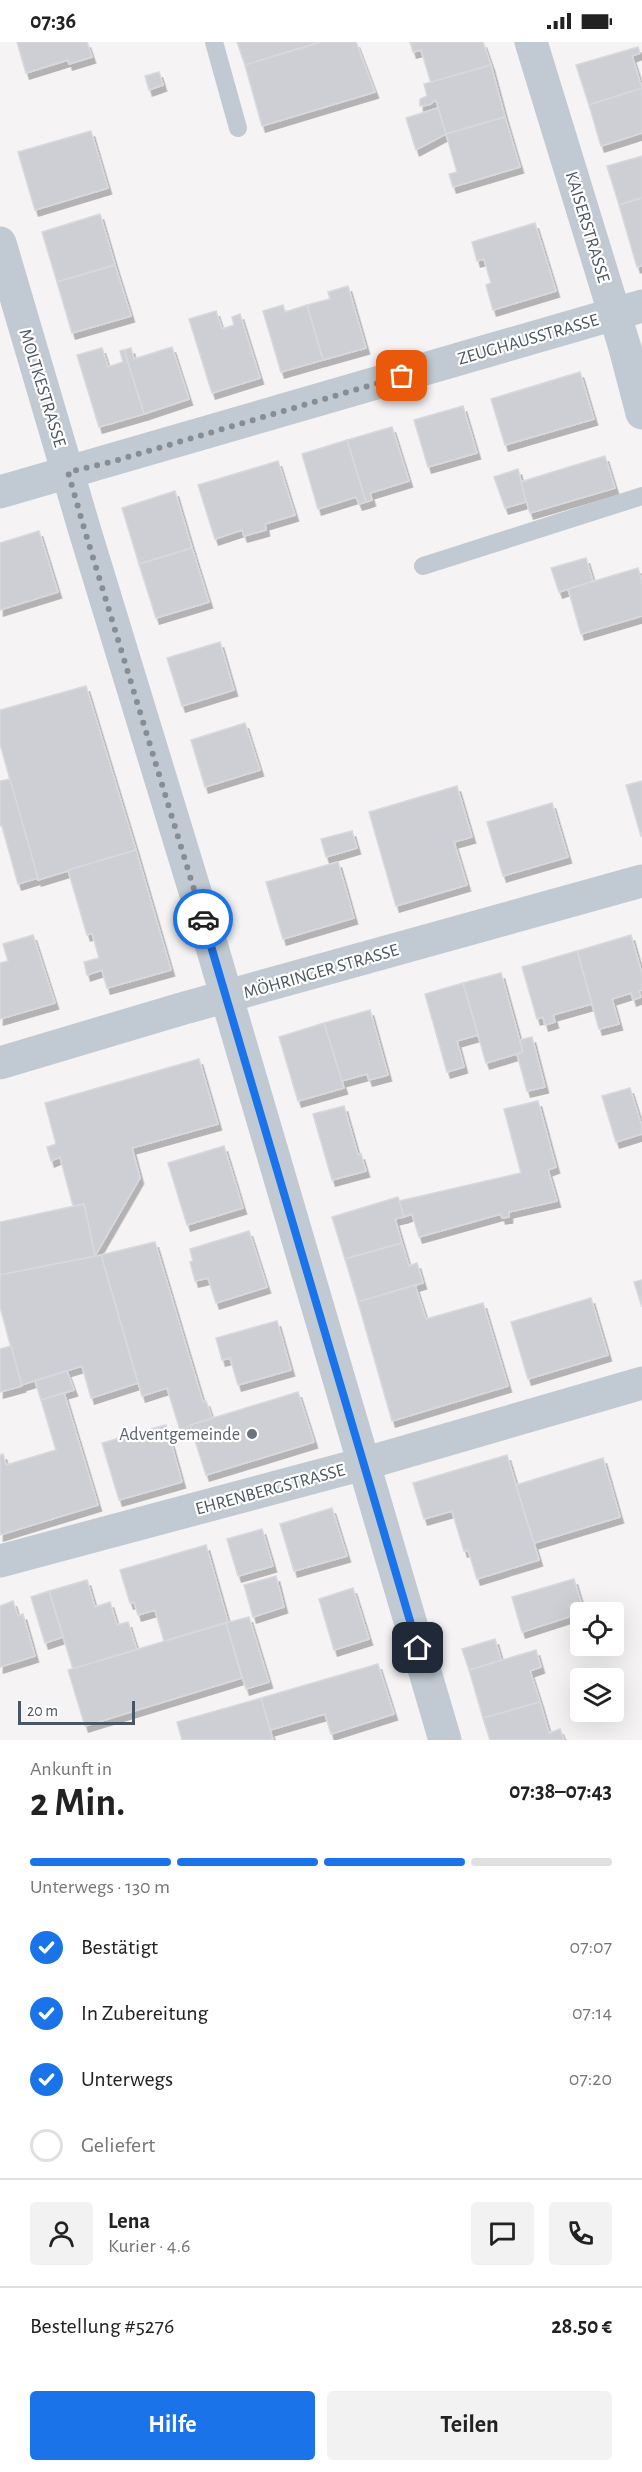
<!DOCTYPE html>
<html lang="de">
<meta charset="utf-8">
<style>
body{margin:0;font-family:"Alegreya Sans",sans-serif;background:#f2f2f2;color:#222;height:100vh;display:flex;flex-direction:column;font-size:22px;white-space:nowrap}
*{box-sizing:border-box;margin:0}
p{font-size:20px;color:#767676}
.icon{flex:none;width:33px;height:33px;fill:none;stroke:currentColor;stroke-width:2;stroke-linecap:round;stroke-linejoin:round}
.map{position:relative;height:1698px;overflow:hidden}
.sheet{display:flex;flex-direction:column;background:#fff;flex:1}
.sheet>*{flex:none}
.buttons{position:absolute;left:570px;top:1560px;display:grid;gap:12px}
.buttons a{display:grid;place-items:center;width:54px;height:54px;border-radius:6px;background:#fff;box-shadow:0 6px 24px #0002;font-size:30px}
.scale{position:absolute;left:18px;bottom:15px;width:117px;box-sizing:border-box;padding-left:6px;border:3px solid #4a5661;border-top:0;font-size:16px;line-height:21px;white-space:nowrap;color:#4a5661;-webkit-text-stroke:4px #fff;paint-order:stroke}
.pin{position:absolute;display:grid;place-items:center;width:51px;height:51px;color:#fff;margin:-26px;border-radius:12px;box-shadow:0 3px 9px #0006}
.courier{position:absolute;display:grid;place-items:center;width:60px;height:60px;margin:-30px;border:4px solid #1a73e8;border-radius:50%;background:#fff;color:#222;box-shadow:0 2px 8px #0007}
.overview em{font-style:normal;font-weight:700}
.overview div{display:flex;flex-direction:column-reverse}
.overview{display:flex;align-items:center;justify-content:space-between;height:102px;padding:0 30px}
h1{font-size:39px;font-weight:700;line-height:45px}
.bar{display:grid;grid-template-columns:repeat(4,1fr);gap:9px 6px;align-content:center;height:72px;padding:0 30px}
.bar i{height:8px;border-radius:4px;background:#e0e0e0}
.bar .on{background:#1a73e8}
.bar p{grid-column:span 4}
.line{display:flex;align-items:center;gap:15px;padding:0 30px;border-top:2px solid #e0e0e0}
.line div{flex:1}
.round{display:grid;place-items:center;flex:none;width:63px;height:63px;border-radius:6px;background:#f2f2f2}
ol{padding:0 30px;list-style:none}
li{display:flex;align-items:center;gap:18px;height:66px}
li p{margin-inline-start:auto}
li .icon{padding:6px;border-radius:50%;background:#1a73e8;color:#fff;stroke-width:4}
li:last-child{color:#767676}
li i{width:33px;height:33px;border:3px solid #e0e0e0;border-radius:50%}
.action{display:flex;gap:12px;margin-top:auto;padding:12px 30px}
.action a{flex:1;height:69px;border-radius:6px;background:#1a73e8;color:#fff;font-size:24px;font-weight:700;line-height:69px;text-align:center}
.action a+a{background:#f2f2f2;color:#222}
.status{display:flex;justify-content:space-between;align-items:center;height:42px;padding:0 30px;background:#fff;direction:ltr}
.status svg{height:16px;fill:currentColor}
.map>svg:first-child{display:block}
.building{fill:#cdcfd5;stroke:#d7d9de;stroke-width:1.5;filter:url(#shadow)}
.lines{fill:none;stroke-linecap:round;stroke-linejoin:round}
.service{stroke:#c1cad2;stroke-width:18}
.minor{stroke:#c1cad2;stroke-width:33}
.tertiary{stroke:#c1cad2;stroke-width:33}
.done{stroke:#868d94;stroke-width:6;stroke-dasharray:0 10.8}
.route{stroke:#1a73e8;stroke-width:8}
.worship-dot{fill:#6b7280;stroke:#fff;stroke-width:2}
.labels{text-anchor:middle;stroke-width:4.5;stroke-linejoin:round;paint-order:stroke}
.street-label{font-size:18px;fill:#4a5661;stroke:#fff}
.worship-label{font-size:18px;fill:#5b616d;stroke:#fff;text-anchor:end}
</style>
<div class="status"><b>07:36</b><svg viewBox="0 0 49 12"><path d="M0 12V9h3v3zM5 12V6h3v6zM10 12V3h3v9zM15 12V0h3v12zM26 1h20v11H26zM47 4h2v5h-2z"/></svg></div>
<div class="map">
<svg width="642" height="1698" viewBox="0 0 642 1698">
<defs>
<filter id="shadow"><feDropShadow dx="3.5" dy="6" stdDeviation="0" flood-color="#0004"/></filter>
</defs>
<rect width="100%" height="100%" fill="#f5f3f3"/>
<g class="building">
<path d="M17 0H87L92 15 69 22 68 18 26 31Z"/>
<path d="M237 0H321L245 23Z"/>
<path d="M321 0H356L375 50 262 84 245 23Z"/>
<path d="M410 0H483L491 23 431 41 421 8 413 10Z"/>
<path d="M638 5 640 11 632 14 642 46 589 63 576 23Z"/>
<path d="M491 23 505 75 446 92 436 58 429 63 420 64V57L427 54 424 42Z"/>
<path d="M159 30 163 43 149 48 145 34Z"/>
<path d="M642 46V91L601 104 589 63Z"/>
<path d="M438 66 446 92 416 108 406 76Z"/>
<path d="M505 75 520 125 453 145 449 132 457 130 446 92Z"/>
<path d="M91 89 108 146 35 168 18 110Z"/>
<path d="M642 114V156L619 163 607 124Z"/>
<path d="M642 156V224L637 225 619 163Z"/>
<path d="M100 172 115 223 57 240 42 190Z"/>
<path d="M535 181 556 249 493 268 486 243 491 241 484 217 477 219 472 200Z"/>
<path d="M115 223 131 274 72 291 57 240Z"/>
<path d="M348 244 366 306 323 318 307 263 330 257 328 250Z"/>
<path d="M283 263 285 270 307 263 323 318 281 330 263 269Z"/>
<path d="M216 269 222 287 234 283 232 275 240 272 260 336 212 351 189 277Z"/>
<path d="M172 305 189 357 144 372 124 308 131 306 134 317Z"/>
<path d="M102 306 108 325 123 320 120 309 124 308 144 372 99 385 77 313Z"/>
<path d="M580 330 594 377 505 403 491 357Z"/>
<path d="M463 364 477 411 428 425 414 378Z"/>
<path d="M392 385 409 439 370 451 372 458 366 460 347 398Z"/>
<path d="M347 398 366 460 359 462 356 455 318 467 302 412Z"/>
<path d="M605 414 615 446 530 471 520 440Z"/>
<path d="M278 419 295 473 265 482 266 488 244 494 242 488 215 497 198 443Z"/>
<path d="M518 427 526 460 505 466 494 435Z"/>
<path d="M175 449 192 506 139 522 122 466Z"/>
<path d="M39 489 58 550 0 568V501Z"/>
<path d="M192 506 209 560 156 576 139 522Z"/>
<path d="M586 516 593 539 559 550 551 526Z"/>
<path d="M638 526 642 539V574L581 592 568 547Z"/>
<path d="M220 600 234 648 182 664 167 616Z"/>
<path d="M86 644 136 808 38 838 0 702V668Z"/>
<path d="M245 681 260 728 205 745 191 698Z"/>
<path d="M10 737 38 836 18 842 2 784H0V739Z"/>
<path d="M642 739V794H641L626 743Z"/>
<path d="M457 744 472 795 454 800 467 843 396 864 369 770Z"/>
<path d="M552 761 568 815 503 834 487 780Z"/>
<path d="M352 789 357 806 326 815 321 797Z"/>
<path d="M136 808 171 928 107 946 102 928 87 933 84 920 99 916 92 891 87 893 68 828Z"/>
<path d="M338 820 354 876 283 897 266 840Z"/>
<path d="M33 893 55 961 0 977V921L8 919 3 902Z"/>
<path d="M631 893 642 932V948L639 949 641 955 633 958 631 951 612 957 619 982 599 987 577 909Z"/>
<path d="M577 909 592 962 553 973 555 980 545 983 543 975 537 977 522 925Z"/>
<path d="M501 931 523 1010 486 1021 463 941Z"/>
<path d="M463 941 478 993 457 999 464 1025 447 1030 425 952Z"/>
<path d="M370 968 388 1033 369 1038 367 1032 341 1039 324 981Z"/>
<path d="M324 981 344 1046 298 1059 279 995Z"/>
<path d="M532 995 545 1045 527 1049 517 1012 523 1010 520 998Z"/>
<path d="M199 1017 218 1082 132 1106 140 1136 95 1214 84 1162 73 1164 60 1115 51 1119 47 1105 56 1102 45 1061Z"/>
<path d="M630 1046 642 1085V1092L616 1100 602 1054Z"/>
<path d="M538 1059 556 1125 548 1128 557 1159 509 1170V1175L502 1176 501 1172 419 1195 412 1172 404 1175 399 1159 521 1131 504 1067Z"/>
<path d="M344 1064 358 1113 361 1112 366 1129 332 1138 313 1072Z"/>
<path d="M224 1104 243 1166 187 1183 168 1121Z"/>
<path d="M398 1155 404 1175 395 1177 402 1201 345 1217 332 1175Z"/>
<path d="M84 1162 95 1214 0 1233V1180Z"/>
<path d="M249 1189 267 1245 216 1261 208 1236 195 1239 190 1220 193 1219 190 1207Z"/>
<path d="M155 1200 203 1360 206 1359 212 1376 180 1388 167 1346 142 1354 101 1213Z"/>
<path d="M402 1201 409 1224 417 1221 423 1241 358 1260 345 1217Z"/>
<path d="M101 1213 138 1341 91 1356 82 1324 21 1343 0 1265V1233Z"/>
<path d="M642 1238V1265L634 1240Z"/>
<path d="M415 1243 426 1277 483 1261 508 1344 392 1379 358 1260Z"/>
<path d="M591 1256 608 1313 528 1337 511 1280Z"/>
<path d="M277 1279 291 1328 238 1343 230 1316 222 1318 216 1296Z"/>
<path d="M11 1304 22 1344 0 1350V1307Z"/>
<path d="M67 1329 74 1348 41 1358 35 1339Z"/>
<path d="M298 1350 314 1400 206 1433 190 1383Z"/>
<path d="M64 1351 98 1463 0 1493V1413L3 1412 6 1423 56 1408 41 1358Z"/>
<path d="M166 1383 182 1440 119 1458 102 1401Z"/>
<path d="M507 1413 539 1518 477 1537 468 1508 464 1509 452 1469 424 1477 413 1441Z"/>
<path d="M603 1416 620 1475 534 1501 516 1443Z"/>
<path d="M332 1466 347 1514 294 1529 280 1482Z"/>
<path d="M262 1487 273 1524 238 1534 227 1497Z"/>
<path d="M206 1503 228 1580 164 1599 155 1568 138 1573 134 1560 130 1561 120 1528Z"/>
<path d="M276 1534 284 1565 253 1575 244 1543Z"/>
<path d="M574 1537 584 1570 522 1590 512 1555Z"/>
<path d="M87 1538 95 1565 110 1560 117 1583 128 1580 137 1608 73 1627 49 1549Z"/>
<path d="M353 1546 369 1597 334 1608 319 1557Z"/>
<path d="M49 1549 63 1595 45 1601 31 1555Z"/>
<path d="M13 1559 18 1574 23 1572 35 1614 0 1625V1564Z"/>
<path d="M249 1575 269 1640 246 1647 226 1581Z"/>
<path d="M226 1581 242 1636 85 1684 68 1628Z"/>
<path d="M495 1597 501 1618 469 1628 462 1607Z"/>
<path d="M536 1608 541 1625 530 1629 540 1660 483 1676 469 1628Z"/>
<path d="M378 1622 394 1672 331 1692 325 1672 270 1688 261 1656Z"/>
<path d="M261 1656 273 1698H182L177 1680Z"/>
<path d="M540 1660 549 1691 560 1687 564 1698H490L483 1676Z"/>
</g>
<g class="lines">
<g class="service">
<path d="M214 0 238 86"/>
<path d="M423 524 642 454"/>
</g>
<g class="minor">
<path d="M531 0 625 306 642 371"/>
<path d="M0 201 84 486 212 905 445 1698"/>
<path d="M0 1519 363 1422 642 1341"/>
</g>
<g class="tertiary">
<path d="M0 450 642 264"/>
<path d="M0 1021 181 967 642 839"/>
</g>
</g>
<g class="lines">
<path class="done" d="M203 877 84 486 68 430 111 420 402 334"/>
<path class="route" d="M203 877 418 1606"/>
</g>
<circle class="worship-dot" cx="252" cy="1392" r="6"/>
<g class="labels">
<g class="street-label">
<text transform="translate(588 185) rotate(73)" y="6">KAISERSTRASSE</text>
<text transform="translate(528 297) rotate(-16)" y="6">ZEUGHAUSSTRASSE</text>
<text transform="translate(43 346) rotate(73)" y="6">MOLTKESTRASSE</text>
<text transform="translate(321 929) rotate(-16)" y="6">MÖHRINGER STRASSE</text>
<text transform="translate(270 1447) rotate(-15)" y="6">EHRENBERGSTRASSE</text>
</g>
<g class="worship-label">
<text x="240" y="1398">Adventgemeinde</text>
</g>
</g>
</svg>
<div class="buttons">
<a><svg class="icon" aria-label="locate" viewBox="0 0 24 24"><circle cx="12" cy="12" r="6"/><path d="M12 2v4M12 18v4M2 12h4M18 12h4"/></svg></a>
<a><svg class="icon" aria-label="layers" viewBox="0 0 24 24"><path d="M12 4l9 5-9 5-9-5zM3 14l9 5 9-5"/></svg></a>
</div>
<div class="scale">20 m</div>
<div class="pin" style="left:402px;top:334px;background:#ea580c"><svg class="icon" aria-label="bag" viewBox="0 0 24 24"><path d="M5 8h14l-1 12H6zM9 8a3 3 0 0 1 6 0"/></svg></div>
<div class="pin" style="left:418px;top:1606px;background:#1f2937"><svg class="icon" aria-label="home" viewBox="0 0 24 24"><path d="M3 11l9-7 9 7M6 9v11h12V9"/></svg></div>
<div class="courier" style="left:203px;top:877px"><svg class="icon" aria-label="car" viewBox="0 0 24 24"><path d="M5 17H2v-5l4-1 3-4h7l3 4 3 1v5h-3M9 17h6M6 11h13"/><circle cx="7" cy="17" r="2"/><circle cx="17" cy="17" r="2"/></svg></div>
</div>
<section class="sheet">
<div class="overview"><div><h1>2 Min.</h1><p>Ankunft in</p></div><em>07:38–07:43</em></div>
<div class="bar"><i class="on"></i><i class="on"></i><i class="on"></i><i></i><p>Unterwegs · 130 m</p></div>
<ol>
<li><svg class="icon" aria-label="check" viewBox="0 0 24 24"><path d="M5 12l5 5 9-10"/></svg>Bestätigt<p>07:07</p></li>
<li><svg class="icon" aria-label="check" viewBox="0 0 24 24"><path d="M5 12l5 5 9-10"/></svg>In Zubereitung<p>07:14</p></li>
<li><svg class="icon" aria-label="check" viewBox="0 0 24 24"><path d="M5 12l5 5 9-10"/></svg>Unterwegs<p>07:20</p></li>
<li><i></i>Geliefert</li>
</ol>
<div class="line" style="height:108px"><a class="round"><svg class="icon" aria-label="person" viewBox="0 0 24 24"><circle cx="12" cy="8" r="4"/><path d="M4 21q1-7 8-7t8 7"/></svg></a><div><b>Lena</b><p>Kurier · 4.6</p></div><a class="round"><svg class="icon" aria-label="chat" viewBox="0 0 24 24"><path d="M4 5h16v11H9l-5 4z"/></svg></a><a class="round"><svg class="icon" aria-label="phone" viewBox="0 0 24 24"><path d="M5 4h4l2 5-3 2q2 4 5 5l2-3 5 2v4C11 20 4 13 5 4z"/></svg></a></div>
<div class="line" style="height:78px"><div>Bestellung #5276</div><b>28.50 €</b></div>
<div class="action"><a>Hilfe</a><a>Teilen</a></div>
</section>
